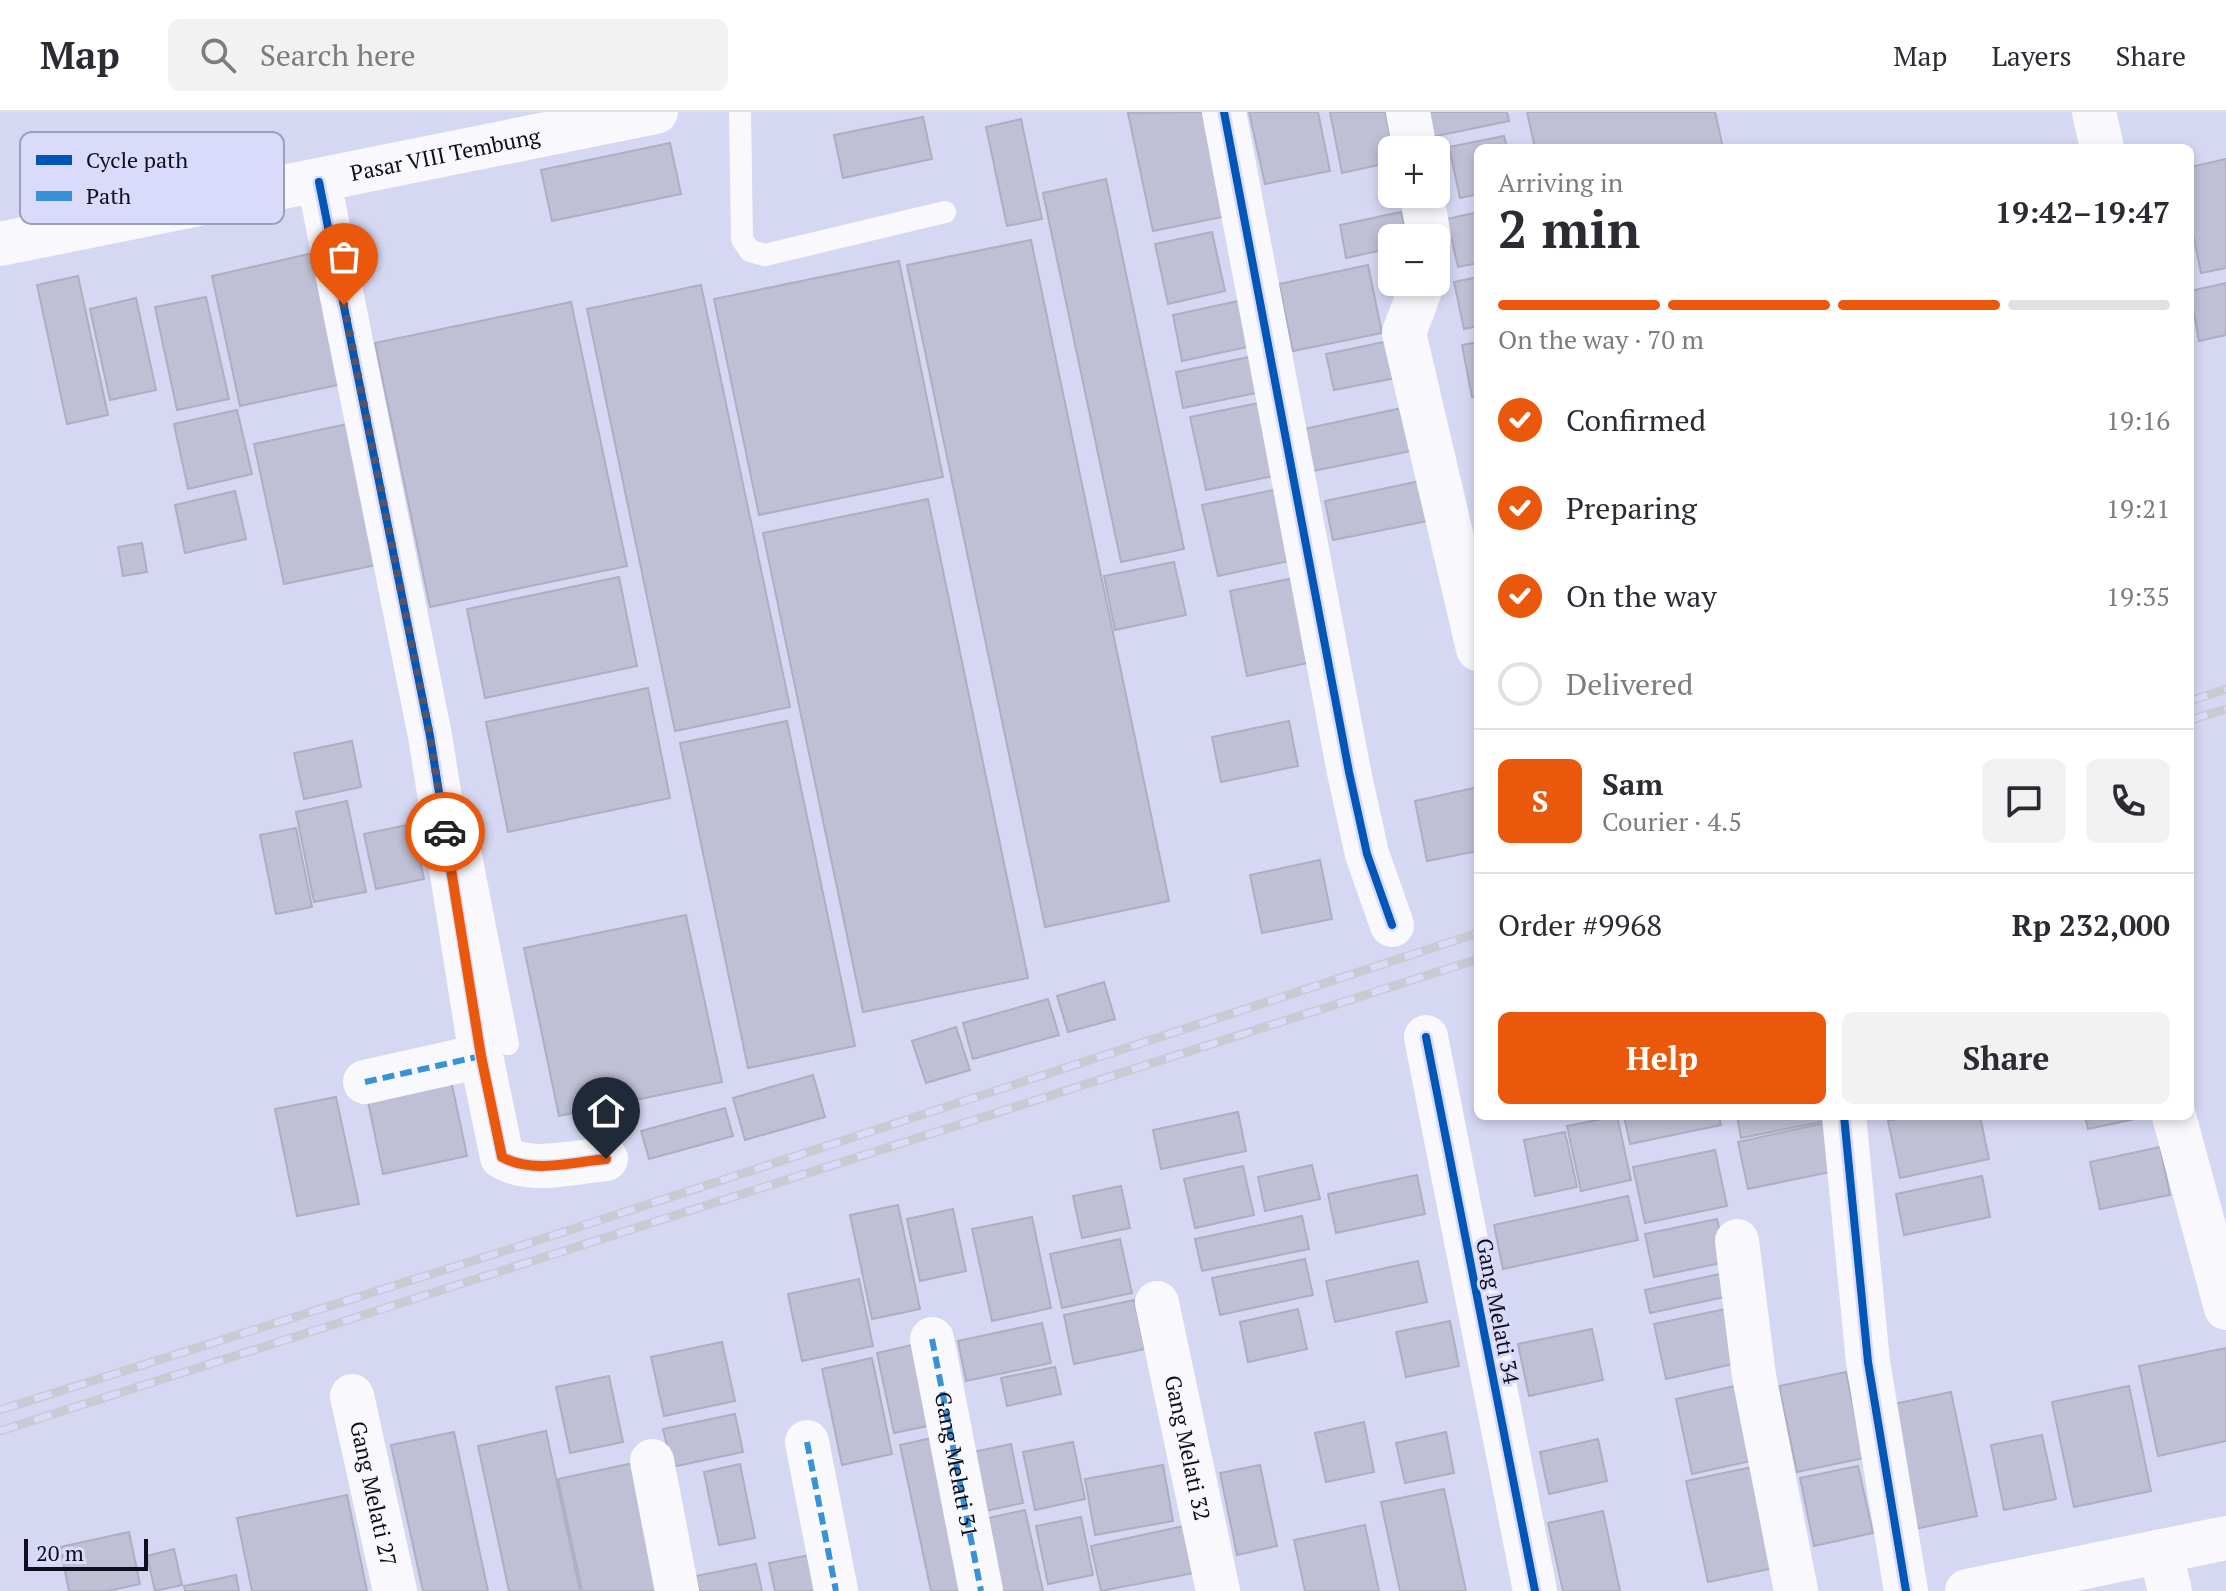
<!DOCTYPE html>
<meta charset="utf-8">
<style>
body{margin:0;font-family:"PT Serif",serif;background:#f2f2f3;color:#2b2b33;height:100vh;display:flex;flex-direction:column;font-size:30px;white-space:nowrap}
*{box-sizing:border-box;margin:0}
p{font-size:26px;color:#7c7c81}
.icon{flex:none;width:44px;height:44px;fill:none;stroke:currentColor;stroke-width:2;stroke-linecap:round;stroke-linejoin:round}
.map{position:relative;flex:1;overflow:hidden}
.details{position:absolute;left:1474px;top:32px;width:720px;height:976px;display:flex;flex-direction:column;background:#fff;border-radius:12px;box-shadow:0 4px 12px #0003}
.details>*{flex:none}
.fabs{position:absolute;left:1378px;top:24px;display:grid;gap:16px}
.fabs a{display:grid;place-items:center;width:72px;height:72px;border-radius:12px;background:#fff;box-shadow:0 4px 12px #0003;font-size:40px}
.scale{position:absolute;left:24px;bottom:20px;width:124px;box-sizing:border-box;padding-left:8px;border:4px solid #0e0e1f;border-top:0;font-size:22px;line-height:28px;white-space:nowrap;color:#0e0e1f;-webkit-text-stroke:6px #dadbfa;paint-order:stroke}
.pin{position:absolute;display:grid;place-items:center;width:68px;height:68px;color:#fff;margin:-82px -34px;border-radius:50% 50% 50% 0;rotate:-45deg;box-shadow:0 0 8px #0007}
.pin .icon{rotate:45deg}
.courier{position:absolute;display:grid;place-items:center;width:80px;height:80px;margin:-40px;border:6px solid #ea580c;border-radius:50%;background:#fff;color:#222;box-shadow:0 2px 10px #0007}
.summary em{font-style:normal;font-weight:700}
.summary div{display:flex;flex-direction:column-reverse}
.summary{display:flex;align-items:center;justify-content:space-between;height:136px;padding:0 24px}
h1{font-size:52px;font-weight:700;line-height:60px}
.bar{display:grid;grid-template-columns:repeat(4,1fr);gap:12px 8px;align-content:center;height:96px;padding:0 24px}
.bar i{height:10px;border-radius:6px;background:#e1e1e2}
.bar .current{background:#ea580c}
.bar p{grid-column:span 4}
.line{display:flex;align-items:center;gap:20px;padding:0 24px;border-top:2px solid #e1e1e2}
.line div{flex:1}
.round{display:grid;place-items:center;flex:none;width:84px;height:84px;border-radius:12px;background:#f2f2f3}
ol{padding:0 24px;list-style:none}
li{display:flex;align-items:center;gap:24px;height:88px}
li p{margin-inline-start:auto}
li .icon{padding:8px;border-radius:50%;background:#ea580c;color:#fff;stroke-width:4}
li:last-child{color:#7c7c81}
li i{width:44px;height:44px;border:4px solid #e1e1e2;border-radius:50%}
.button{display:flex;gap:16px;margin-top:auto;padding:16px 24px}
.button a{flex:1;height:92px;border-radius:12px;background:#ea580c;color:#fff;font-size:32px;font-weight:700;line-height:92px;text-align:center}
.button a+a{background:#f2f2f3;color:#2b2b33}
header{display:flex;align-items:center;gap:48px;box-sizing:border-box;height:112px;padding:0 40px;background:#fff;border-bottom:2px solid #e1e1e2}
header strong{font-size:38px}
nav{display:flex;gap:44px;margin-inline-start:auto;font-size:28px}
.search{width:560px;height:72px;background:#f2f2f3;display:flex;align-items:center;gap:20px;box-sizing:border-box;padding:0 28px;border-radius:12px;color:#7c7c81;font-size:30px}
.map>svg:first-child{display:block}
.building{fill:#bfc0d5;stroke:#aeaec3;stroke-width:2}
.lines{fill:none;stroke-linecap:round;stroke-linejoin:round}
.lane{stroke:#f9f9fd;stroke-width:22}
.street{stroke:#f9f9fd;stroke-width:44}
.secondary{stroke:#f9f9fd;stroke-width:44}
.rail-casing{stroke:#cacad2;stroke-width:9}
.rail{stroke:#dadbfa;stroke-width:6;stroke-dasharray:18;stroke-linecap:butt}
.quiet{stroke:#3892d5;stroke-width:6;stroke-dasharray:12 6;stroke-linecap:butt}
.cycleway-casing{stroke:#dadbfa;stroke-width:13}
.cycleway{stroke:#0057b8;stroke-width:8}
.done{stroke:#545469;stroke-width:8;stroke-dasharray:0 14.4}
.route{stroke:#ea580c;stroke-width:10}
.labels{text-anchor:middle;stroke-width:6;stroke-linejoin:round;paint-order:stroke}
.street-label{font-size:22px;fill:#0e0e1f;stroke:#dadbfa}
.key{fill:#dadbfa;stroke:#9d9eb8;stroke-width:2}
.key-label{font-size:22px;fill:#0e0e1f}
</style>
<header>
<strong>Map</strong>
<div class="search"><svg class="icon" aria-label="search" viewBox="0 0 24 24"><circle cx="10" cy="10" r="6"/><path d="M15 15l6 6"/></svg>Search here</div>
<nav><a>Map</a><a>Layers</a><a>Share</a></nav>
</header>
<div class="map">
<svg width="2226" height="1479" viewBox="0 0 2226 1479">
<rect width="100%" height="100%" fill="#d6d7f2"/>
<g class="building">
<path d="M1205 0 1227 104 1153 119 1128 1Z"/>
<path d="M1249 0H1318L1330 59 1265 72Z"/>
<path d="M1330 0H1385L1393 38 1392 50 1342 61Z"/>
<path d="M1423 0H1507L1509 9 1427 26Z"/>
<path d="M1527 0H1715L1723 36H1535Z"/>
<path d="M923 5 932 47 843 66 834 23Z"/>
<path d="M1021 7 1042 107 1007 114 986 15Z"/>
<path d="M1504 24 1507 36H1478V82L1460 86 1449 35Z"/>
<path d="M670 31 681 82 552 109 541 58Z"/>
<path d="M2226 47V156L2201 161 2190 107V55Z"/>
<path d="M1106 67 1184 437 1121 450 1043 81Z"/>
<path d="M1401 100 1407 126H1392V136L1346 146 1340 113Z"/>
<path d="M1478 100V151L1458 155 1447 107Z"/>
<path d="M1212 120 1225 179 1168 192 1155 132Z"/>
<path d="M1031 128 1169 789 1045 815 907 153Z"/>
<path d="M313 141 342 272 240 294 212 164Z"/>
<path d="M899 149 943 365 759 403 714 187Z"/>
<path d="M1368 153 1382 221 1293 239 1279 172Z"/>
<path d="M78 164 108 303 67 312 37 173Z"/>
<path d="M1478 165V214L1464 217 1454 170Z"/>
<path d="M2226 171V223L2199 229 2190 179Z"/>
<path d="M701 173 790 595 675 619 587 197Z"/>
<path d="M206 185 229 287 177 298 155 195Z"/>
<path d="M136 186 156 278 110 288 90 197Z"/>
<path d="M1243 188 1252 234 1182 249 1173 203Z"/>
<path d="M571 190 627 454 430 495 375 231Z"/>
<path d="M1389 229 1396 266 1334 278 1326 242Z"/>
<path d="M1478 230V284L1472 285 1462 233Z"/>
<path d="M1254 244 1261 280 1183 296 1176 260Z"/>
<path d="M1268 289 1283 362 1206 378 1190 305Z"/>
<path d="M1402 296 1411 339 1313 359 1304 317Z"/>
<path d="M237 298 252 362 188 377 174 312Z"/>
<path d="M361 309 391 450 284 472 254 332Z"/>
<path d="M1420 369 1428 409 1333 428 1325 389Z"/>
<path d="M1283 376 1298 447 1218 464 1202 393Z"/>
<path d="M235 379 246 427 185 441 175 393Z"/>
<path d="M928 387 1028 866 863 900 763 421Z"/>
<path d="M142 431 147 460 123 464 118 435Z"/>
<path d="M1174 450 1186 503 1115 518 1104 464Z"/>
<path d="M1304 464 1322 548 1247 564 1230 479Z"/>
<path d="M619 465 637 554 485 586 467 497Z"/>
<path d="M648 576 670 686 508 720 486 610Z"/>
<path d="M787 609 855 934 748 956 680 631Z"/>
<path d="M1289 609 1298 654 1221 670 1212 625Z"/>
<path d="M352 629 361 675 304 687 294 641Z"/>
<path d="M1478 675V739L1427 749 1415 689Z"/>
<path d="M347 689 366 780 314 790 296 700Z"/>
<path d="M412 712 424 767 376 777 364 722Z"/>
<path d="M296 716 312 795 276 802 260 723Z"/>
<path d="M1320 748 1332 807 1262 821 1250 763Z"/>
<path d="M686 803 722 970 559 1004 524 836Z"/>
<path d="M1104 870 1115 907 1068 920 1057 884Z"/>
<path d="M1048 887 1059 923 973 947 963 911Z"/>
<path d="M956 915 970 958 926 971 912 929Z"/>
<path d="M813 963 825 1005 745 1028 733 986Z"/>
<path d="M451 968 467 1044 383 1062 367 985Z"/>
<path d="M336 985 359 1092 297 1104 275 997Z"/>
<path d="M725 996 733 1024 649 1047 641 1019Z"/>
<path d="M1238 1000 1246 1039 1161 1057 1153 1018Z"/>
<path d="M1617 1004 1631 1068 1581 1079 1567 1014Z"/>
<path d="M1624 1004H1719L1721 1013 1630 1032Z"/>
<path d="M1737 1004H1824L1825 1009 1741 1026Z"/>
<path d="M1913 1004H1980L1989 1047 1900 1066 1888 1009Z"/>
<path d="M2085 1004H2149L2088 1017Z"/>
<path d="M1825 1011 1835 1059 1748 1077 1738 1030Z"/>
<path d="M1565 1020 1577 1075 1535 1084 1524 1028Z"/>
<path d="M2160 1035 2170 1083 2100 1097 2090 1050Z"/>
<path d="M1715 1038 1727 1094 1645 1111 1633 1055Z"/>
<path d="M1312 1053 1320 1087 1265 1099 1258 1065Z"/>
<path d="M1243 1054 1254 1103 1195 1116 1184 1067Z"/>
<path d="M1417 1063 1425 1102 1336 1121 1328 1082Z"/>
<path d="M1982 1064 1990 1105 1904 1123 1896 1082Z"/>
<path d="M1121 1074 1130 1116 1082 1126 1073 1084Z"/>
<path d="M1628 1084 1638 1128 1503 1157 1494 1113Z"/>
<path d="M898 1093 920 1197 872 1207 850 1103Z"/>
<path d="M953 1097 966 1159 920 1169 907 1107Z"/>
<path d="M1302 1104 1309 1137 1202 1159 1195 1127Z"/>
<path d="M1032 1105 1051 1196 992 1209 972 1117Z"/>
<path d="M1717 1107 1726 1150 1654 1165 1645 1122Z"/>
<path d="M1120 1127 1132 1181 1062 1196 1050 1142Z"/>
<path d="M1305 1147 1313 1183 1220 1203 1212 1166Z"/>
<path d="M1418 1149 1427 1190 1335 1210 1326 1169Z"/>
<path d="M1729 1160 1734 1183 1650 1201 1645 1178Z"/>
<path d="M859 1167 873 1234 802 1249 788 1182Z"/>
<path d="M1134 1188 1145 1237 1074 1252 1064 1203Z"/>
<path d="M1735 1195 1747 1249 1666 1267 1654 1212Z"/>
<path d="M1298 1197 1307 1237 1248 1250 1240 1210Z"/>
<path d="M1450 1209 1459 1254 1406 1265 1396 1220Z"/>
<path d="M1042 1211 1051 1251 966 1269 958 1229Z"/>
<path d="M1592 1217 1603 1268 1529 1284 1518 1232Z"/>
<path d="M930 1229 947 1310 894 1321 877 1241Z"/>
<path d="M722 1230 735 1289 664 1304 651 1245Z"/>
<path d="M2226 1236V1329L2158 1344 2139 1254Z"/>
<path d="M872 1246 892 1342 842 1353 822 1257Z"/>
<path d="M1055 1255 1061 1282 1007 1294 1001 1266Z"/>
<path d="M1846 1260 1864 1346 1797 1360 1779 1274Z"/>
<path d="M609 1264 623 1330 570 1341 556 1275Z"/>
<path d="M1739 1273 1755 1348 1692 1362 1676 1287Z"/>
<path d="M2129 1274 2151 1379 2074 1395 2052 1290Z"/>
<path d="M1951 1280 1977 1404 1910 1418 1884 1294Z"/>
<path d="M735 1302 743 1340 672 1355 663 1317Z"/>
<path d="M1364 1310 1374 1360 1326 1370 1315 1321Z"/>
<path d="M546 1319 580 1479H509L478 1334Z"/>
<path d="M454 1320 488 1479H423L391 1333Z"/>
<path d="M1446 1320 1454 1361 1405 1371 1396 1331Z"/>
<path d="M945 1323 978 1479H931L900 1333Z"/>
<path d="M2042 1323 2056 1387 2004 1398 1991 1333Z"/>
<path d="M1598 1327 1607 1369 1549 1382 1540 1340Z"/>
<path d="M1073 1330 1085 1387 1035 1398 1023 1340Z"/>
<path d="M1011 1332 1023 1391 976 1401 964 1342Z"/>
<path d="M643 1349 670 1479H582L558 1367Z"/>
<path d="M740 1352 755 1426 719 1433 704 1360Z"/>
<path d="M1163 1353 1173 1409 1095 1423 1085 1367Z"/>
<path d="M1260 1353 1277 1434 1237 1443 1220 1361Z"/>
<path d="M1858 1354 1873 1421 1814 1434 1800 1366Z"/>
<path d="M1752 1355 1774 1456 1708 1470 1686 1369Z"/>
<path d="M1444 1377 1466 1479H1400L1381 1390Z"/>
<path d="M347 1383 367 1479H252L237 1406Z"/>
<path d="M1025 1398 1043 1479H994L979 1408Z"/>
<path d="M1603 1399 1620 1479H1563L1548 1411Z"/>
<path d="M1081 1405 1093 1463 1048 1472 1036 1414Z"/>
<path d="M1365 1413 1379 1479H1305L1294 1428Z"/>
<path d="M1184 1414 1194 1461 1101 1479 1091 1434Z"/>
<path d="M129 1420 140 1472 108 1479H69L60 1435Z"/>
<path d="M174 1437 182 1473 155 1479 147 1444Z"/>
<path d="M815 1442 822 1479H775L769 1451Z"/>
<path d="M756 1452 762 1479H699L696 1464Z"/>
<path d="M236 1463 239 1479H185L184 1474Z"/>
</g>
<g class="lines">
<g class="lane">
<path d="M740 0 742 127 750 139 765 143 945 100"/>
<path d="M469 733 508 932"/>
</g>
<g class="street">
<path d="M1224 0 1349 660 1367 742 1392 813"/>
<path d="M1408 0 1415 38"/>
<path d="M2094 0 2102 36"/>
<path d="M319 70 430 624 481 944 502 1045C531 1062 573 1050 606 1047"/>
<path d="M1422 82 1429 126"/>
<path id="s1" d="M0 132 656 0"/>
<path d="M1423 170 1404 221 1478 537"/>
<path d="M1426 925 1535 1479"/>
<path d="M365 970 481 944"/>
<path d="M1844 1004 1868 1250 1906 1479"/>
<path d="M2174 1004 2226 1196"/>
<path d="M1737 1129 1754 1264 1796 1479"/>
<path id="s2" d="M1157 1191 1218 1479"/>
<path d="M932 1227 981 1479"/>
<path id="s3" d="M352 1284 395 1479"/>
<path d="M807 1330 836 1479"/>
<path d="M652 1349 677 1479"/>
<path d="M2160 1439 2170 1479"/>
</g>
<path class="secondary" d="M1967 1479 2226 1426"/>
<g class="rail-casing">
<g id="rail">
<path d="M2190 589 2226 577"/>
<path d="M2190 608 2226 597"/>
<path d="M0 1298 542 1127 1478 821"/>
<path d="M0 1319 1478 847"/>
</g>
</g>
<use href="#rail" class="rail"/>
<g class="quiet">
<path d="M365 970 481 944"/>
<path id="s4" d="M932 1227 981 1479"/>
<path d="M807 1330 836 1479"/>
</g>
<g class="cycleway-casing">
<g id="cycleway">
<path d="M1224 0 1349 660 1367 742 1392 813"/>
<path d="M319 70 430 624 481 944 502 1045C531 1062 573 1050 606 1047"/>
<path d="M1426 925 1535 1479"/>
<path d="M1844 1004 1868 1250 1906 1479"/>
</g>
</g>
<use href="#cycleway" class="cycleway"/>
</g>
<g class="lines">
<path class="done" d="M344 193 430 624 445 720"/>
<path class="route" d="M445 720 481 944 502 1045C532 1062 573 1050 606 1047"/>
</g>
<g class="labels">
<g class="street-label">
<text dy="8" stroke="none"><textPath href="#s1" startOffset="454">Pasar VIII Tembung</textPath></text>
<text transform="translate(1498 1199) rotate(79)" y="8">Gang Melati 34</text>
<text dy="8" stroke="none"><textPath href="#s2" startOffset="148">Gang Melati 32</textPath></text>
<text dy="8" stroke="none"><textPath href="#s4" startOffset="128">Gang Melati 31</textPath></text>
<text dy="8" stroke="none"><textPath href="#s3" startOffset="100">Gang Melati 27</textPath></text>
</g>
</g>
<rect x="20" y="20" width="264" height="92" rx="12" class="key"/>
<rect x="36" y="43" width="36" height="10" fill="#0057b8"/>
<rect x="36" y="79" width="36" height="10" fill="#3892d5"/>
<g class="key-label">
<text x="86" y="56">Cycle path</text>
<text x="86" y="92">Path</text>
</g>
</svg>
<div class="fabs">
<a>+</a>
<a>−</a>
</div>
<div class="scale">20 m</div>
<div class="pin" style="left:344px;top:193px;background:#ea580c"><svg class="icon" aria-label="bag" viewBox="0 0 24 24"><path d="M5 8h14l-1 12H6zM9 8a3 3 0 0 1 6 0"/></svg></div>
<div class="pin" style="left:606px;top:1047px;background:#1f2937"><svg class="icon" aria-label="home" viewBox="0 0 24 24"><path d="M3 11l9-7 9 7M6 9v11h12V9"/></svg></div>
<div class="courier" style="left:445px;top:720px"><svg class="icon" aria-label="car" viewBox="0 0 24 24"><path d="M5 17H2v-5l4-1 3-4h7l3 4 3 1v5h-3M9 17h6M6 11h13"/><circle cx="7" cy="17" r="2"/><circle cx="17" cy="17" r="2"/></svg></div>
<section class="details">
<div class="summary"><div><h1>2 min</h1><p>Arriving in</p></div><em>19:42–19:47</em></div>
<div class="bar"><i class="current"></i><i class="current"></i><i class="current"></i><i></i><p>On the way · 70 m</p></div>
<ol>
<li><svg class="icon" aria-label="check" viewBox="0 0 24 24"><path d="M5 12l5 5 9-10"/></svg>Confirmed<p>19:16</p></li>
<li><svg class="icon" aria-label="check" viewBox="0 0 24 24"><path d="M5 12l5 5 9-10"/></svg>Preparing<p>19:21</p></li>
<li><svg class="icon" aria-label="check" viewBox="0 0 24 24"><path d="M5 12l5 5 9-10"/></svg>On the way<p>19:35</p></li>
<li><i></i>Delivered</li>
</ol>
<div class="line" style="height:144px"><b class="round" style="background:#ea580c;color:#fff">S</b><div><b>Sam</b><p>Courier · 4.5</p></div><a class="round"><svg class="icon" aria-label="chat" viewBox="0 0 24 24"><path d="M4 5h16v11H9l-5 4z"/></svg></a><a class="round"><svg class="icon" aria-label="phone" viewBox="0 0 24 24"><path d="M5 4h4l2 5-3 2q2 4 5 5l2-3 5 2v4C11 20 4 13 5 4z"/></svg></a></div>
<div class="line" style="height:104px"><div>Order #9968</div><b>Rp 232,000</b></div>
<div class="button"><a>Help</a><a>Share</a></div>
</section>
</div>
